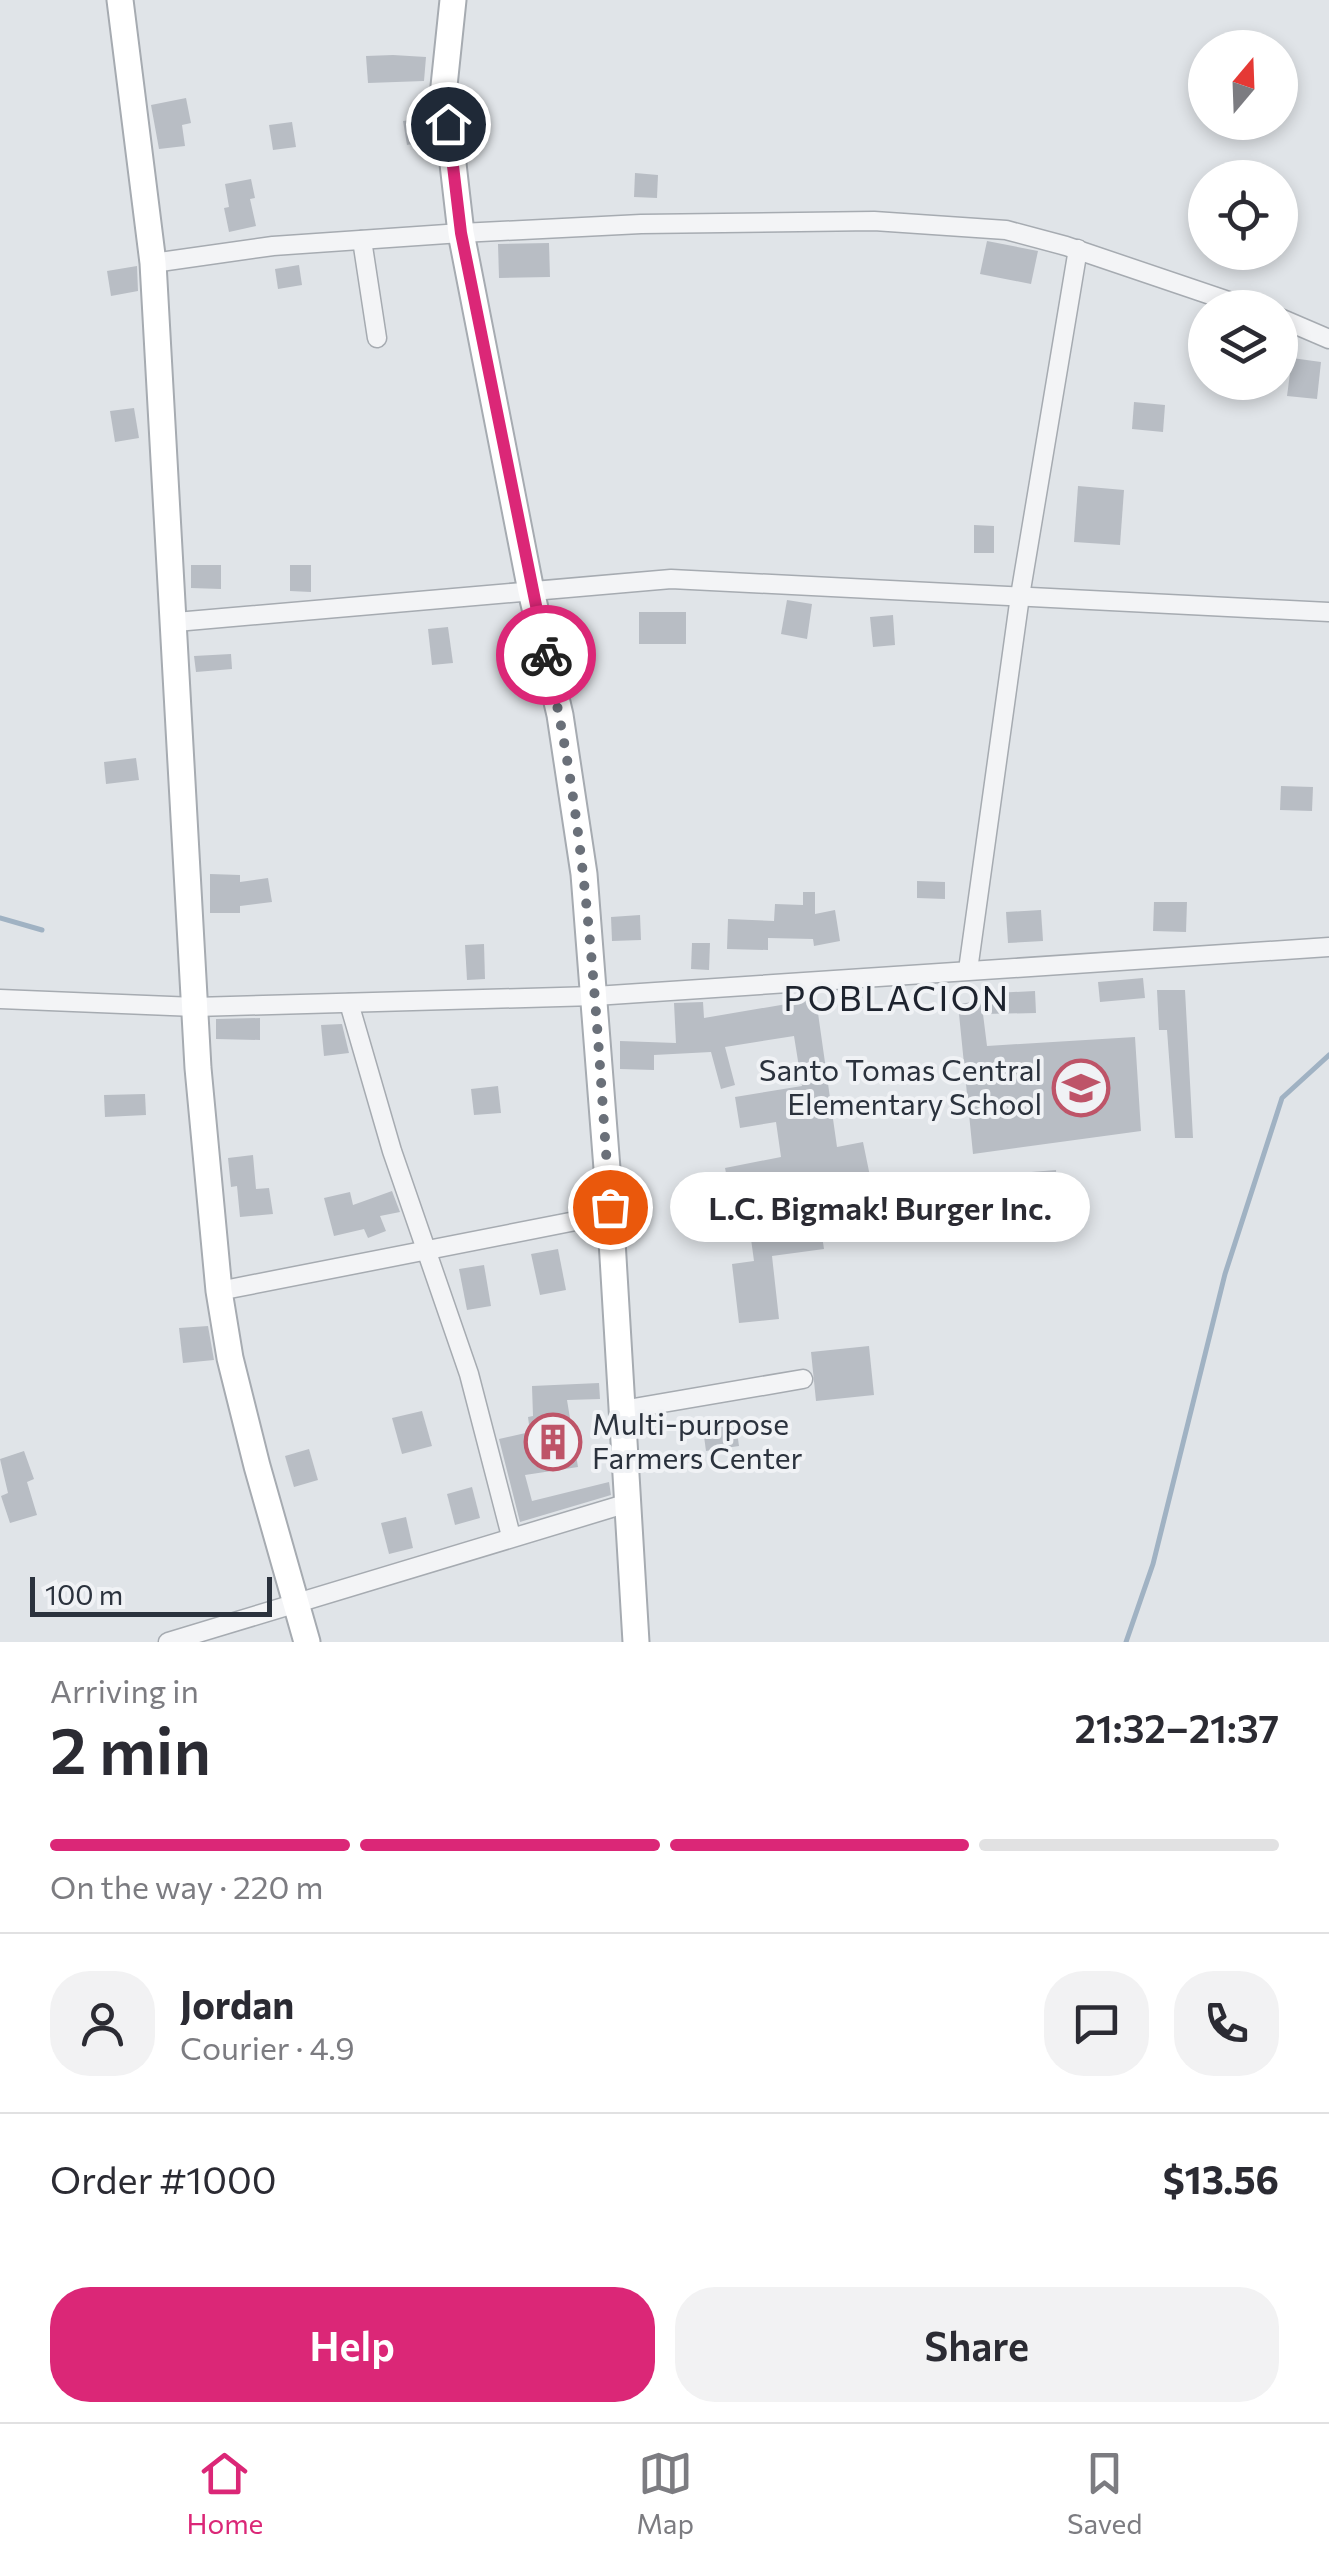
<!DOCTYPE html>
<meta charset="utf-8">
<style>
body{margin:0;font-family:Commissioner,sans-serif;background:#f2f2f3;color:#2b2b33;height:100vh;display:flex;flex-direction:column;font-size:38px;white-space:nowrap}
*{box-sizing:border-box;margin:0}
p{font-size:32px;color:#7c7c81}
.icon{flex:none;width:55px;height:55px;fill:none;stroke:currentColor;stroke-width:2;stroke-linecap:round;stroke-linejoin:round}
.map{position:relative;height:1642px;overflow:hidden}
.details{display:flex;flex-direction:column;background:#fff;flex:1}
.details>*{flex:none}
.needle{width:65px;rotate:19deg}
.tools{position:absolute;left:1188px;top:30px;display:grid;gap:20px}
.tools a{display:grid;place-items:center;width:110px;height:110px;border-radius:50%;background:#fff;box-shadow:0 5px 15px #0003;font-size:50px}
.scale{position:absolute;left:30px;bottom:25px;width:242px;box-sizing:border-box;padding-left:10px;border:5px solid #2b323d;border-top:0;font-size:28px;line-height:35px;white-space:nowrap;color:#2b323d;-webkit-text-stroke:8px #f0f2f5;paint-order:stroke}
.pin{position:absolute;display:grid;place-items:center;width:85px;height:85px;color:#fff;margin:-42px;border:5px solid #fff;border-radius:50%;box-shadow:0 2px 10px #0007}
.courier{position:absolute;display:grid;place-items:center;width:100px;height:100px;margin:-50px;border:8px solid #db2777;border-radius:50%;background:#fff;color:#222;box-shadow:0 2px 12px #0007}
.bubble{position:absolute;height:70px;border-radius:35px;background:#fff;box-shadow:0 5px 15px #0003;font-size:32px;font-weight:600;line-height:70px;text-align:center}
.summary em{font-style:normal;font-weight:600}
.summary div{display:flex;flex-direction:column-reverse}
.summary{display:flex;align-items:center;justify-content:space-between;height:170px;padding:0 50px}
h1{font-size:65px;font-weight:600;line-height:75px}
.bar{display:grid;grid-template-columns:repeat(4,1fr);gap:15px 10px;align-content:center;height:120px;padding:0 50px}
.bar i{height:12px;border-radius:8px;background:#e1e1e2}
.bar .current{background:#db2777}
.bar p{grid-column:span 4}
.line{display:flex;align-items:center;gap:25px;padding:0 50px;border-top:2px solid #e1e1e2}
.line div{flex:1}
.round{display:grid;place-items:center;flex:none;width:105px;height:105px;border-radius:40px;background:#f2f2f3}
.action{display:flex;gap:20px;margin-top:auto;padding:20px 50px}
.action a{flex:1;height:115px;border-radius:40px;background:#db2777;color:#fff;font-size:40px;font-weight:600;line-height:115px;text-align:center}
.action a+a{background:#f2f2f3;color:#2b2b33}
.menu{display:flex;justify-content:space-around;align-items:center;height:140px;border-top:2px solid #e1e1e2;background:#fff;font-size:28px;color:#7c7c81}
.menu a{display:grid;justify-items:center;gap:5px}
.menu .current{color:#db2777}
.map>svg:first-child{display:block}
.lines{fill:none;stroke-linecap:round;stroke-linejoin:round}
.stream{stroke:#a0b2c3;stroke-width:5}
.building{fill:#b8bdc4}
.street-casing{stroke:#a6abb1;stroke-width:21}
.secondary-casing{stroke:#a6abb1;stroke-width:29}
.street{stroke:#f3f4f6;stroke-width:18}
.secondary{stroke:#fff;stroke-width:25}
.done{stroke:#6a7079;stroke-width:10;stroke-dasharray:0 18}
.route{stroke:#db2777;stroke-width:12}
.labels{text-anchor:middle;stroke-width:8;stroke-linejoin:round;paint-order:stroke}
.poi-label{font-size:30px;fill:#2b323d;stroke:#f0f2f5;text-anchor:end}
.quarter-label{font-size:35px;letter-spacing:2.5px;fill:#1d232e;stroke:#f0f2f5}
</style>
<div class="map">
<svg width="1329" height="1642" viewBox="0 0 1329 1642">
<rect width="100%" height="100%" fill="#e0e4e8"/>
<g class="lines">
<g class="stream">
<path d="M0 918 42 930"/>
<path d="M1126 1642 1153 1564 1225 1274 1282 1098 1329 1055"/>
</g>
</g>
<g class="building">
<path d="M393 55 426 57 424 81 368 83 366 56Z"/>
<path d="M186 98 191 123 182 125 185 146 159 149 151 105Z"/>
<path d="M430 117 434 140 407 145 403 121Z"/>
<path d="M292 122 296 147 273 150 269 125Z"/>
<path d="M635 173 658 175 657 198 634 197Z"/>
<path d="M251 179 255 198 250 199 256 226 229 232 224 208 229 207 225 184Z"/>
<path d="M987 241 1038 251 1031 284 980 274Z"/>
<path d="M549 243 550 277 499 278 498 244Z"/>
<path d="M299 265 302 285 278 289 275 269Z"/>
<path d="M137 266 138 291 111 296 107 271Z"/>
<path d="M1292 358 1321 362 1317 399 1287 396Z"/>
<path d="M1134 402 1165 405 1163 432 1132 429Z"/>
<path d="M134 408 139 438 115 442 110 411Z"/>
<path d="M1078 486 1124 490 1120 545 1074 542Z"/>
<path d="M974 525 994 526V553H974Z"/>
<path d="M191 565H221V589L191 588Z"/>
<path d="M290 565H311V592L290 591Z"/>
<path d="M787 600 812 604 807 639 781 634Z"/>
<rect x="639" y="612" width="47" height="32"/>
<path d="M893 615 895 645 873 647 870 617Z"/>
<path d="M448 627 453 663 432 665 428 629Z"/>
<path d="M231 654 232 669 196 672 194 656Z"/>
<path d="M136 758 139 780 106 784 104 762Z"/>
<path d="M1281 786 1313 787 1312 811 1280 810Z"/>
<path d="M210 874 240 875V882L268 878 272 902 240 906V913H210Z"/>
<path d="M917 881 945 882V899L917 898Z"/>
<path d="M803 892H815V914L835 910 840 941 814 946 813 939 768 938V950L727 949 728 919 774 921 775 904 803 905Z"/>
<path d="M1154 902H1187L1186 932 1153 931Z"/>
<path d="M1041 910 1043 941 1008 943 1006 912Z"/>
<path d="M640 915 641 940 612 941 611 917Z"/>
<path d="M692 943H710L709 970 691 969Z"/>
<path d="M484 944 485 979 467 980 465 945Z"/>
<path d="M1143 978 1145 998 1100 1002 1098 982Z"/>
<path d="M1157 990H1185L1193 1138H1175L1167 1030H1159Z"/>
<path d="M1035 991 1036 1013 983 1014 987 1046 1135 1037 1141 1131 973 1154 958 1004 995 999V993Z"/>
<path d="M816 999 837 1147 863 1142 872 1186 816 1197 824 1249 772 1256 779 1319 739 1323 732 1264 754 1261 747 1210 734 1212 725 1168 781 1157 776 1122 740 1128 735 1097 802 1086 794 1036 725 1047 735 1085 721 1089 711 1052 654 1055V1070L620 1069V1041L676 1043 674 1003 703 1002 704 1018Z"/>
<path d="M260 1018V1040L216 1039V1019Z"/>
<path d="M342 1024 349 1053 324 1056 321 1025Z"/>
<path d="M498 1086 501 1113 474 1115 471 1089Z"/>
<path d="M145 1094 146 1115 105 1117 104 1095Z"/>
<path d="M253 1155 256 1189 269 1188 273 1214 240 1217 237 1186 231 1187 228 1158Z"/>
<path d="M1056 1170 1057 1190 1007 1194 1005 1174Z"/>
<path d="M392 1191 400 1212 380 1216 386 1231 368 1238 364 1229 334 1236 324 1198 350 1192 353 1205Z"/>
<path d="M558 1249 566 1290 540 1295 531 1254Z"/>
<path d="M484 1265 491 1306 467 1310 459 1269Z"/>
<path d="M208 1326 214 1360 183 1363 179 1328Z"/>
<path d="M869 1346 874 1395 816 1401 811 1352Z"/>
<path d="M599 1383 600 1399 567 1400 578 1467 525 1475 532 1501 609 1482 611 1495 520 1522 499 1439 530 1432 528 1417 533 1416 532 1386Z"/>
<path d="M422 1411 432 1446 402 1454 392 1418Z"/>
<path d="M736 1425 739 1446 706 1451 703 1429Z"/>
<path d="M309 1449 318 1480 294 1487 285 1456Z"/>
<path d="M24 1451 34 1479 27 1482 37 1515 10 1523 1 1496 8 1493 0 1459Z"/>
<path d="M472 1487 480 1518 455 1525 447 1494Z"/>
<path d="M406 1517 413 1548 389 1554 381 1523Z"/>
</g>
<g class="lines">
<g class="street-casing">
<g id="street">
<path d="M362 240 377 338"/>
<path d="M153 263 273 246 461 233 641 224 874 221 1006 230 1066 246 1249 308"/>
<path d="M1280 318 1329 339"/>
<path d="M176 622 671 579 1329 612"/>
<path d="M968 970 1020 596 1078 249"/>
<path d="M0 999 195 1007 595 996 1329 947"/>
<path d="M349 1003 392 1151 469 1374 511 1536"/>
<path d="M219 1291 611 1214"/>
<path d="M622 1410 803 1379"/>
<path d="M168 1642 628 1503"/>
</g>
</g>
<g class="secondary-casing">
<g id="secondary">
<path d="M120 0 153 263 198 1068 219 1291 230 1358 257 1466 307 1642"/>
<path d="M453 0 444 86 461 233 531 591 560 715 584 874 610 1207 636 1642"/>
</g>
</g>
<use href="#street" class="street"/>
<use href="#secondary" class="secondary"/>
</g>
<g class="lines">
<path class="done" d="M546 655C589 836 596 1023 610 1207"/>
<path class="route" d="M448 124 461 233 546 655"/>
</g>
<defs>
<g id="school-ring" transform="scale(2.875)"><circle r="9.5" fill="#f0f2f5" stroke="#be5468" stroke-width="1.5"/><path d="M0-5L7-2L0 1L-7-2ZM-4 1L0 2.5L4 1V4Q0 6-4 4Z" fill="#be5468"/></g>
<g id="building-ring" transform="scale(2.875)"><circle r="9.5" fill="#f0f2f5" stroke="#be5468" stroke-width="1.5"/><path d="M-4-6H4V6H1V3H-1V6H-4ZM-2.5-4.3h1.7v1.8h-1.7ZM.8-4.3h1.7v1.8H.8ZM-2.5-1h1.7V.8h-1.7ZM.8-1h1.7V.8H.8Z" fill="#be5468"/></g>
</defs>
<g fill-rule="evenodd">
<use href="#school-ring" x="1081" y="1088"/>
<use href="#building-ring" x="553" y="1442"/>
</g>
<g class="labels">
<g class="poi-label">
<text x="1042" y="1081">Santo Tomas Central<tspan x="1042" dy="34">Elementary School</tspan></text>
<text x="592" y="1435" text-anchor="start">Multi-purpose<tspan x="592" dy="34">Farmers Center</tspan></text>
</g>
<g class="quarter-label">
<text x="897" y="1011">POBLACION</text>
</g>
</g>
</svg>
<div class="tools">
<a><svg class="needle" viewBox="-14 -14 28 28"><path d="M0-13l5 13h-10z" fill="#e53935"/><path d="M0 13l5-13h-10z" fill="#7c7c81"/></svg></a>
<a><svg class="icon" aria-label="locate" viewBox="0 0 24 24"><circle cx="12" cy="12" r="6"/><path d="M12 2v4M12 18v4M2 12h4M18 12h4"/></svg></a>
<a><svg class="icon" aria-label="layers" viewBox="0 0 24 24"><path d="M12 4l9 5-9 5-9-5zM3 14l9 5 9-5"/></svg></a>
</div>
<div class="scale">100 m</div>
<div class="pin" style="left:610px;top:1207px;background:#ea580c"><svg class="icon" aria-label="bag" viewBox="0 0 24 24"><path d="M5 8h14l-1 12H6zM9 8a3 3 0 0 1 6 0"/></svg></div>
<div class="pin" style="left:448px;top:124px;background:#1f2937"><svg class="icon" aria-label="home" viewBox="0 0 24 24"><path d="M3 11l9-7 9 7M6 9v11h12V9"/></svg></div>
<div class="courier" style="left:546px;top:655px"><svg class="icon" aria-label="bike" viewBox="0 0 24 24"><circle cx="6" cy="16" r="4"/><circle cx="18" cy="16" r="4"/><path d="M6 16l4-8h5l3 8M10 8l3 8H6M13 5h3"/></svg></div>
<div class="bubble" style="left:670px;top:1172px;width:420px">L.C. Bigmak! Burger Inc.</div>
</div>
<section class="details">
<div class="summary"><div><h1>2 min</h1><p>Arriving in</p></div><em>21:32–21:37</em></div>
<div class="bar"><i class="current"></i><i class="current"></i><i class="current"></i><i></i><p>On the way · 220 m</p></div>
<div class="line" style="height:180px"><a class="round"><svg class="icon" aria-label="person" viewBox="0 0 24 24"><circle cx="12" cy="8" r="4"/><path d="M4 21q1-7 8-7t8 7"/></svg></a><div><b>Jordan</b><p>Courier · 4.9</p></div><a class="round"><svg class="icon" aria-label="chat" viewBox="0 0 24 24"><path d="M4 5h16v11H9l-5 4z"/></svg></a><a class="round"><svg class="icon" aria-label="phone" viewBox="0 0 24 24"><path d="M5 4h4l2 5-3 2q2 4 5 5l2-3 5 2v4C11 20 4 13 5 4z"/></svg></a></div>
<div class="line" style="height:130px"><div>Order #1000</div><b>$13.56</b></div>
<div class="action"><a>Help</a><a>Share</a></div>
</section>
<nav class="menu">
<a class="current"><svg class="icon" aria-label="home" viewBox="0 0 24 24"><path d="M3 11l9-7 9 7M6 9v11h12V9"/></svg>Home</a>
<a><svg class="icon" aria-label="map" viewBox="0 0 24 24"><path d="M3 6l6-2 6 2 6-2v14l-6 2-6-2-6 2zM9 4v14M15 6v14"/></svg>Map</a>
<a><svg class="icon" aria-label="saved" viewBox="0 0 24 24"><path d="M7 4h10v16l-5-4-5 4z"/></svg>Saved</a>
</nav>
